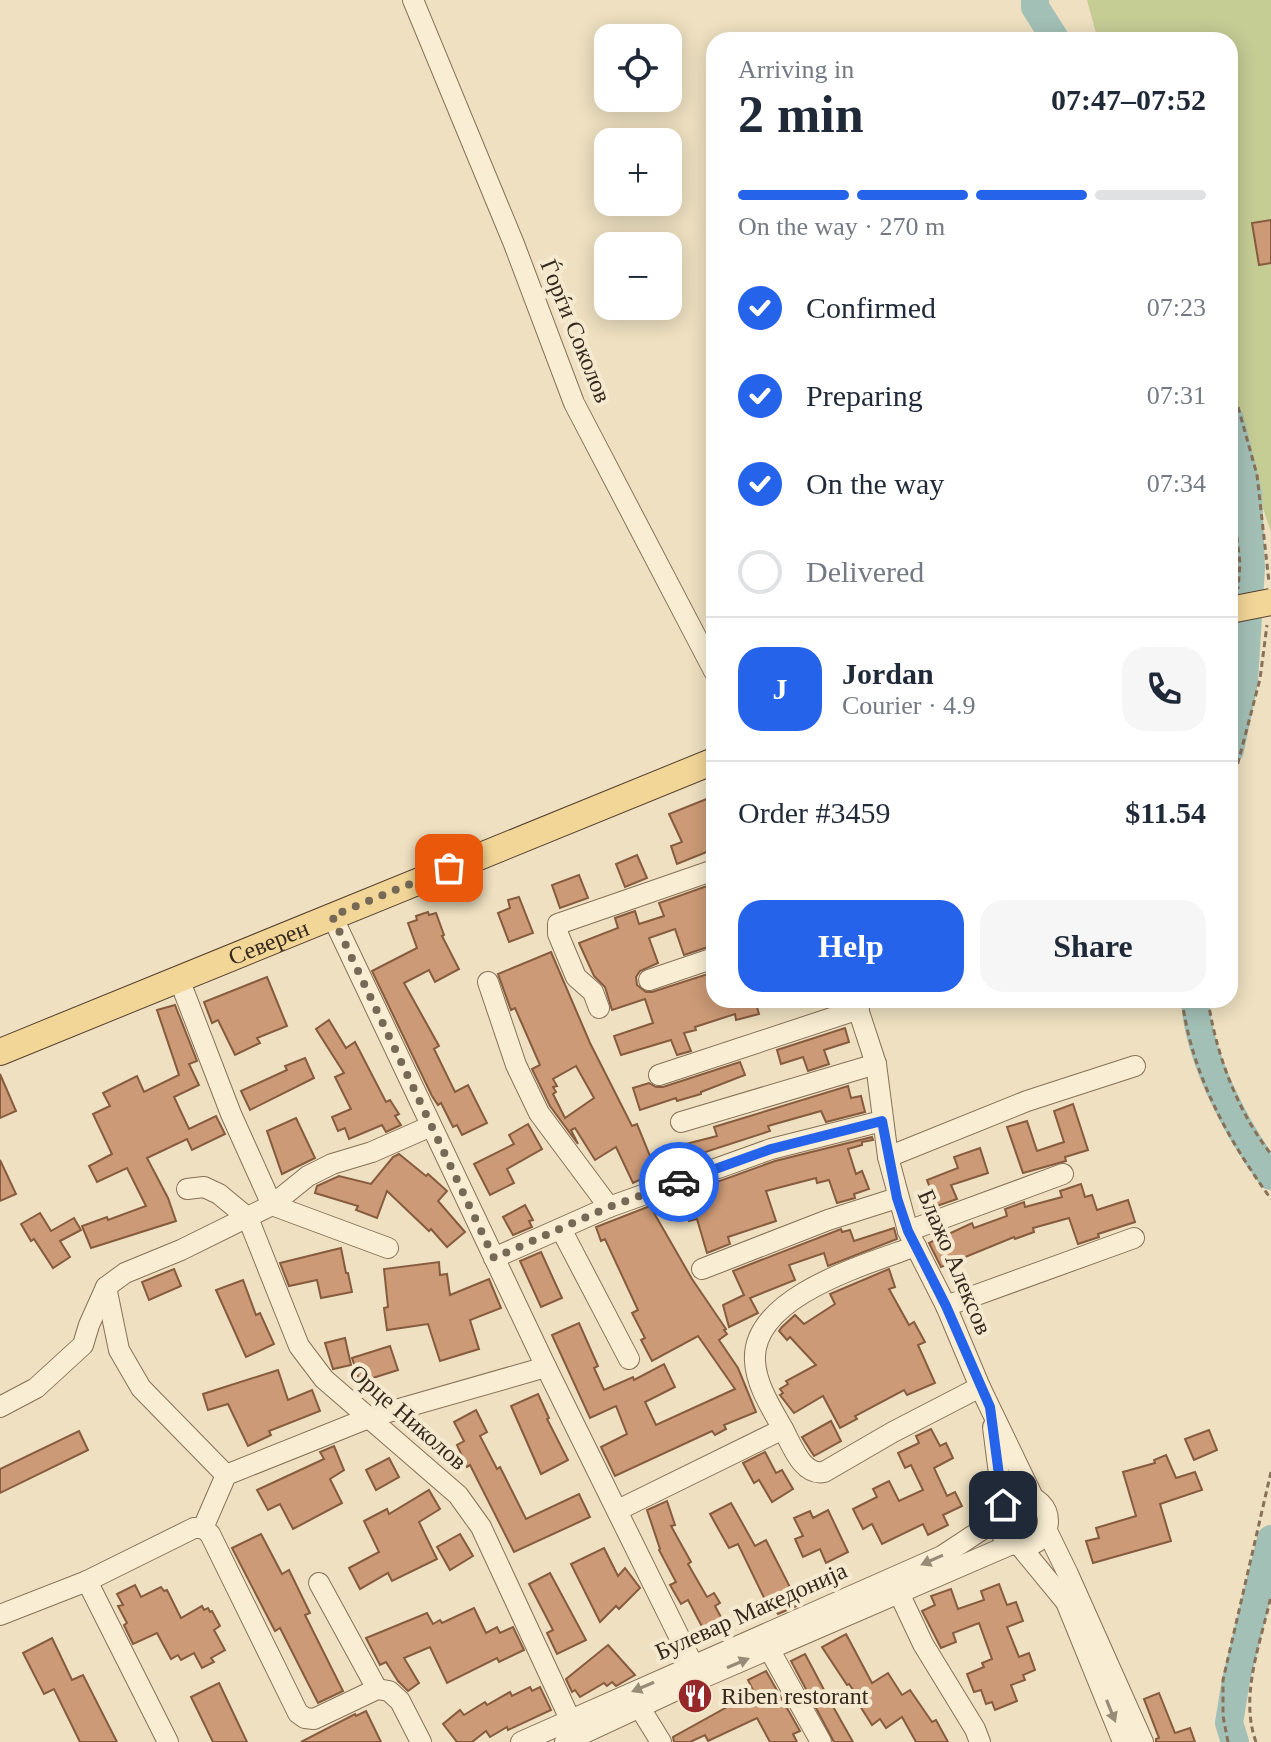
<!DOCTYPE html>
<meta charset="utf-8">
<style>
body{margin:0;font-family:Georgia,serif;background:#f6f6f7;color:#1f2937;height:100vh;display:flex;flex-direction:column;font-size:30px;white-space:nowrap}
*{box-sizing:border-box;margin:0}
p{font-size:26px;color:#747a83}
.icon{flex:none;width:44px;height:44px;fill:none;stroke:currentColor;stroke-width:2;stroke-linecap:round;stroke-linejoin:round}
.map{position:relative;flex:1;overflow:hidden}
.side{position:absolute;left:706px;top:32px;width:532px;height:976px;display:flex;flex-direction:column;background:#fff;border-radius:24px;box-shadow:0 4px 20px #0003}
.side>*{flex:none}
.controls{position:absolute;left:594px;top:24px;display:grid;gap:16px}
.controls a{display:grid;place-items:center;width:88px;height:88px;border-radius:16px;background:#fff;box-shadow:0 4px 20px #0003;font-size:40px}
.pin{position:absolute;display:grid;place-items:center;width:68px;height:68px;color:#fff;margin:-34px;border-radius:16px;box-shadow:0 4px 12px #0006}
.courier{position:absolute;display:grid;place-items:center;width:80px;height:80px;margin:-40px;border:6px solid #2563eb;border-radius:50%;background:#fff;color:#222;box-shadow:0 2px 10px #0007}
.summary em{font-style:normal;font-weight:600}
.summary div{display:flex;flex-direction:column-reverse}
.summary{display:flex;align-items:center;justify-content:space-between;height:136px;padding:0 32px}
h1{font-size:52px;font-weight:600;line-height:60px}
.bar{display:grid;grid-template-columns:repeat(4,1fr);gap:12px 8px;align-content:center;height:96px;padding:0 32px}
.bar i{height:10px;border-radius:6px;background:#e0e1e3}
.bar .on{background:#2563eb}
.bar p{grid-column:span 4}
.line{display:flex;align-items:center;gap:20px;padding:0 32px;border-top:2px solid #e0e1e3}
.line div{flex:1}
.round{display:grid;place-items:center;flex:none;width:84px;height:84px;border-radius:24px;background:#f6f6f7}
ol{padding:0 32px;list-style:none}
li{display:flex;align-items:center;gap:24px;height:88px}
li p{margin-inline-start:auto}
li .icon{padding:8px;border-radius:50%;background:#2563eb;color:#fff;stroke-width:4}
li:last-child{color:#747a83}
li i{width:44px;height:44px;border:4px solid #e0e1e3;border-radius:50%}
.button{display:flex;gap:16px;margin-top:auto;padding:16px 32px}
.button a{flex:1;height:92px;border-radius:24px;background:#2563eb;color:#fff;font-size:32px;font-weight:600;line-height:92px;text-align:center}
.button a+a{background:#f6f6f7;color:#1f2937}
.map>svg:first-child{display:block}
.green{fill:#c5cc94}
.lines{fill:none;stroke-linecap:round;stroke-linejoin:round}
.river{stroke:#a3c0b7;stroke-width:28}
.building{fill:#cc9a76;stroke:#865b3e;stroke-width:2;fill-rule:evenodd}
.minor-casing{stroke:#877158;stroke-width:22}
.major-casing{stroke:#543f2d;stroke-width:28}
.path{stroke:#877158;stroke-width:3;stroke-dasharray:6 4;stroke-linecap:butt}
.minor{stroke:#f9eed3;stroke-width:20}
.major{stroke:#f2d698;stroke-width:26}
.major-bridge-casing{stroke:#543f2d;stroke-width:28;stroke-linecap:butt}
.major-bridge{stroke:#f2d698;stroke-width:26}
.oneway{fill:#988c78}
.done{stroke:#766956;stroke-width:8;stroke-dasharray:0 14.4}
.route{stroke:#2563eb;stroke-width:10}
.labels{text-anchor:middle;stroke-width:8;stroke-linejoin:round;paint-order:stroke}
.street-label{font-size:24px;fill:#36291d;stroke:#f5ead0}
.poi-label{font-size:24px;fill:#36291d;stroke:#f5ead0;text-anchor:start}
</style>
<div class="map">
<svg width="1271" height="1742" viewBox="0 0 1271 1742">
<rect width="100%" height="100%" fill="#eee0c0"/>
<path class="green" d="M1087 0H1271V532L1242 446 1230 417V40H1098Z"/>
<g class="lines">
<g class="river">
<path d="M1035 0V7L1056 40"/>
<path d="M1230 419 1248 493 1251 567 1244 682 1230 750"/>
<path d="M1195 1000C1198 1057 1237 1131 1271 1176"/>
<path d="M1235 1742 1229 1723 1236 1680 1271 1539"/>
</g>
</g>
<g class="building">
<path d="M1271 220V263L1259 265 1252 223Z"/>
<path d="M714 796V849L677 864 671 846 682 842 669 814Z"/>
<path d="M637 855 647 878 625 887 616 864Z"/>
<path d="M579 875 588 898 560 908 552 885Z"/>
<path d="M707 886 708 889 714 888V945L684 955 675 929 649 938 658 963 640 971 636 977 637 985 646 992H652L714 972V1000H755L759 1014 736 1020 735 1014 695 1027 696 1030 684 1033 691 1051 677 1055 671 1040 621 1055 614 1036 653 1023 645 999 612 1010 605 987 594 976 579 943 618 928 615 918 635 911 639 924 664 916 659 903Z"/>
<path d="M519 897 533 933 509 942 498 913 510 908 508 900Z"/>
<path d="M428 912 429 915 436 913 444 935 442 936 459 969 435 982 429 970 404 983 439 1046 434 1049 455 1092 468 1085 487 1123 462 1135 457 1125 453 1127 441 1103 438 1105 432 1096 372 971 417 948 408 923 417 920 416 916Z"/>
<path d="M551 952 590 1043 632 1126 637 1124 652 1161 686 1144 717 1136 714 1127 848 1086 851 1098 861 1096 865 1112 826 1122 821 1111 768 1126 770 1131 656 1168 657 1172 633 1183 616 1147 595 1160 575 1128 571 1130 578 1144 550 1106 532 1069 540 1065 515 1008 511 1010 498 974ZM576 1066 594 1098 565 1118 553 1094 556 1092 553 1087 557 1086 553 1079Z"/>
<path d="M267 977 287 1026 257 1038 260 1043 235 1055 218 1020 212 1023 204 1002Z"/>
<path d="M175 1005 197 1061 189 1064 199 1085 174 1097 189 1129 216 1116 225 1134 192 1150 187 1139 147 1158 168 1198 176 1221 91 1248 82 1226 107 1217 108 1220 146 1206 127 1168 97 1182 89 1166 112 1154 93 1114 110 1106 103 1093 137 1076 144 1092 179 1075 157 1010Z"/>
<path d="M329 1020 346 1048 355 1042 386 1102 390 1100 399 1114 395 1116 401 1125 386 1132 382 1125 349 1139 345 1128 338 1131 332 1117 351 1109 335 1077 344 1073 316 1029Z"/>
<path d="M845 1028 849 1042 824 1050 829 1064 808 1071 803 1057 781 1064 777 1050Z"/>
<path d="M305 1058 314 1078 250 1110 241 1091 287 1070 285 1066Z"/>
<path d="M740 1062 745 1075 701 1092V1094L677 1101 676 1098 640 1110 633 1088 649 1083 656 1087H663Z"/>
<path d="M0 1074 16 1111 0 1118Z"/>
<path d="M1073 1104 1088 1150 1065 1157 1066 1161 1023 1173 1007 1127 1027 1121 1037 1151 1064 1142 1054 1111Z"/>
<path d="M296 1118 315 1158 282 1174 267 1131Z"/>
<path d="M528 1124 542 1149 507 1169 514 1183 490 1195 474 1164 514 1144 509 1135Z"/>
<path d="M872 1137 873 1140 862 1142V1145L848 1149 856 1174 862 1171 869 1189 854 1194 855 1198 837 1203 829 1180 817 1183 816 1178 766 1191 776 1221 728 1237 730 1244 707 1253 697 1219 689 1221 683 1201 691 1198 689 1192 775 1161Z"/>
<path d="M980 1148 988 1173 951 1185 957 1199 937 1206 927 1180 958 1168 954 1157Z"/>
<path d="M399 1154 426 1176 428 1174 447 1191 438 1201 465 1232 447 1247 431 1229 429 1231 387 1191 377 1218 356 1210 358 1206 315 1193 317 1186 339 1176 371 1184 393 1157Z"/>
<path d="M0 1160 16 1194 0 1201Z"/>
<path d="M1081 1184 1085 1197 1092 1195 1097 1210 1128 1200 1135 1222 1098 1234 1099 1237 1078 1244 1069 1218 1033 1228 1034 1232 1015 1239 1014 1237 941 1267 929 1243 972 1223 974 1228 1007 1216 1005 1209 1024 1202 1025 1207 1062 1197 1060 1191Z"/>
<path d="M525 1205 533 1220 529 1221 532 1227 513 1235 503 1217Z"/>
<path d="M650 1206 692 1279 726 1329 724 1330 727 1334 719 1340 738 1368 756 1412 724 1425 726 1429 715 1435 712 1431 615 1476 601 1447 627 1434 616 1406 590 1418 552 1335 579 1323 598 1366 594 1368 604 1390 633 1377 634 1380 664 1364 675 1387 645 1402 656 1425 735 1389 698 1336 652 1361 641 1340 645 1338 632 1313 638 1310 605 1239 601 1241 596 1227Z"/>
<path d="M40 1213 51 1231 74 1218 81 1230 60 1241 70 1257 53 1268 34 1239 31 1241 21 1224Z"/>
<path d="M894 1228 897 1239 828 1266 824 1253 789 1265 795 1280 750 1298 758 1313 729 1327 723 1305 744 1295 733 1271 841 1229 842 1232 850 1230 854 1241Z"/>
<path d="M341 1248 346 1273H348L352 1292 321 1298 317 1280 289 1286 280 1263Z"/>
<path d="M541 1252 562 1298 541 1307 520 1261Z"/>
<path d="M439 1262 440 1275 447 1274 450 1295 489 1279 501 1308 470 1320 479 1349 440 1361 428 1324 387 1330 384 1308 388 1307 384 1269Z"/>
<path d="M174 1269 181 1286 149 1300 142 1282Z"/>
<path d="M889 1269 895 1287 889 1289 909 1325 914 1322 925 1342 918 1345 935 1383 907 1395 904 1390 855 1416 857 1419 840 1428 823 1396 794 1413 780 1395 783 1393 780 1389 788 1384 786 1381 816 1365 790 1337 787 1340 779 1331 782 1327 795 1315 804 1324 835 1304 830 1294Z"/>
<path d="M243 1280 256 1315 260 1313 274 1344 246 1357 216 1290Z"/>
<path d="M345 1338 351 1365 333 1369 325 1343Z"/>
<path d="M390 1346 398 1370 360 1382 352 1358Z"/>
<path d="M278 1370 288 1400 312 1390 320 1411 269 1431 271 1435 248 1446 228 1404 208 1410 203 1394Z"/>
<path d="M538 1394 549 1418 547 1419 568 1460 541 1474 511 1406Z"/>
<path d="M476 1410 487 1432 480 1436 497 1469 500 1467 526 1519 579 1494 590 1517 514 1552 470 1465 467 1467 457 1445 464 1441 454 1422Z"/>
<path d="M831 1421 841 1441 814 1456 802 1437Z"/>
<path d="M931 1429 940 1446 946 1443 953 1458 934 1468 947 1496 955 1492 962 1506 943 1515 948 1525 928 1535 923 1524 882 1544 872 1524 863 1529 853 1509 877 1497 873 1489 889 1481 899 1501 923 1490 911 1465 905 1468 898 1453 919 1443 916 1436Z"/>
<path d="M1209 1430 1217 1450 1194 1460 1185 1439Z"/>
<path d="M79 1431 88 1450 0 1493V1469Z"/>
<path d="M334 1446 344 1470 330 1479 342 1503 293 1529 280 1504 268 1510 257 1490 324 1459 320 1452Z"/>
<path d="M765 1452 776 1473 782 1470 793 1489 772 1502 759 1480 754 1483 743 1463Z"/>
<path d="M1166 1455 1176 1478 1195 1472 1202 1490 1160 1504 1171 1541 1093 1563 1086 1541 1099 1538 1096 1528 1136 1516 1123 1472 1155 1463 1154 1460Z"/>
<path d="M389 1458 399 1477 376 1490 366 1470Z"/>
<path d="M429 1490 440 1509 419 1522 437 1559 392 1581 388 1573 360 1589 349 1568 379 1552 364 1521 387 1509 389 1514Z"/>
<path d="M667 1501 675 1525 671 1526 691 1562 688 1564 707 1597 714 1593 720 1603 715 1606 727 1628 708 1638 688 1600 681 1604 670 1585 676 1582 659 1550 660 1549 647 1510Z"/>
<path d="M731 1503 755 1546 766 1540 799 1605 778 1614 771 1602 767 1604 738 1544 729 1548 710 1514Z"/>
<path d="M828 1510 848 1552 826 1563 820 1549 803 1557 795 1539 803 1536 794 1518 810 1511 813 1518Z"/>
<path d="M261 1534 282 1574 289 1570 310 1613 305 1615 343 1691 318 1703 280 1628 275 1631 232 1548Z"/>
<path d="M460 1534 473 1556 450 1570 437 1547Z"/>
<path d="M604 1548 618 1576 625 1568 640 1588 619 1609 616 1606 600 1622 571 1564Z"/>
<path d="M550 1573 586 1640 557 1654 547 1633 553 1630 529 1584Z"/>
<path d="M999 1584 1007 1605 1016 1602 1023 1621 1007 1627 1019 1657 1029 1653 1035 1670 1023 1675 1025 1680 1011 1685 1017 1701 995 1710 992 1702 986 1704 981 1690 974 1692 967 1674 984 1667 982 1663 992 1659 979 1623 953 1633 956 1642 941 1648 922 1611 935 1605 931 1596 951 1589 958 1609 984 1600 981 1591Z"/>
<path d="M135 1585 141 1597 161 1587 164 1591 167 1590 181 1618 202 1606 204 1610 208 1608 210 1612 212 1611 220 1626 214 1630 225 1650 211 1658 214 1662 202 1668 194 1653 181 1660 178 1655 171 1659 157 1633 133 1644 124 1625 127 1623 118 1606 123 1605 117 1594Z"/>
<path d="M474 1608 486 1633 497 1627 500 1633 513 1627 524 1650 499 1662 497 1658 447 1683 430 1647 404 1658 419 1683 408 1691 398 1681 386 1662 380 1665 366 1638 427 1613 433 1624 440 1620 442 1623Z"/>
<path d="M846 1634 872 1683 888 1673 902 1695 910 1690 932 1722 936 1720 948 1742H916L902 1717 886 1728 880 1719 872 1725 860 1706 863 1704 849 1684 847 1685 822 1647Z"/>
<path d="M52 1638 72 1680 83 1675 117 1742H80L54 1689 44 1694 23 1653Z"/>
<path d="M608 1645 635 1675 616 1686 612 1682 607 1686 604 1683 580 1697 575 1690 572 1692 566 1679Z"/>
<path d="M805 1654 831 1703 853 1742H834L791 1661Z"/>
<path d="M766 1671 800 1731 793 1734 797 1742H770L757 1718 708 1741 705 1735 690 1742H674L673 1737 754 1692 748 1680Z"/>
<path d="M219 1683 247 1742H213L191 1697Z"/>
<path d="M530 1687 532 1691 540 1687 551 1710 508 1730 507 1727 490 1737 486 1731 472 1742H457L443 1724 460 1710 464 1715 485 1702 487 1705 510 1692 512 1696Z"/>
<path d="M1159 1693 1175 1733 1190 1728 1195 1742H1156V1739L1159 1738 1144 1699Z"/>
<path d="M366 1711 381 1742H301L355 1714 356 1716Z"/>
</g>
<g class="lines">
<g class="minor-casing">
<g id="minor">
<path d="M413 0 514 244 574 403 714 671"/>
<path d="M332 916 546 1367 700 1679"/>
<path d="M179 979 231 1114 272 1205 388 1248"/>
<path d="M649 980 714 958"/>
<path d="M488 982 516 1065 539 1113 609 1207"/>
<path d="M855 1000 876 1064 888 1157 908 1231 946 1306 980 1387 1033 1497"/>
<path d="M599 1008 593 992 576 977 558 934V924L714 870"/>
<path d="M659 1075 859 1009"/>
<path d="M681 1122 876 1064"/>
<path d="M888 1157 1027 1101 1135 1066"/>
<path d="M187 1189 204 1187 219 1194 248 1218 299 1346 324 1379 458 1495 481 1527 570 1719"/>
<path d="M561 1229 629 1359"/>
<path d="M908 1231 1063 1174"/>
<path d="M494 1258 609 1207 771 1149 882 1121"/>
<path d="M702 1269 828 1220 897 1198"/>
<path d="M106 1287 119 1350 141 1388 226 1475"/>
<path d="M946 1306 1134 1238"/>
<path d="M0 1407 36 1388 83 1345 89 1325 106 1287 125 1273 181 1250 272 1205 308 1176 332 1164 372 1152 431 1126"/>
<path d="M993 1427 1003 1505"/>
<path d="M783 1429C772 1409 756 1385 755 1361 751 1296 868 1264 916 1246"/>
<circle cx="1023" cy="1521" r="25"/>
<path d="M618 1510 783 1429C792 1445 802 1476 824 1472L893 1432 980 1387"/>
<path d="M203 1528 226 1475 371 1417 546 1367"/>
<path d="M1047 1531 1068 1574 1143 1742"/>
<path d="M1020 1546 1066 1602 1123 1742"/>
<path d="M87 1581 168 1742"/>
<path d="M319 1583 377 1689"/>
<path d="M899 1593 923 1644 975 1729 980 1742"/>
<path d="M0 1615 87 1581 194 1528H203L210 1534 298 1713 305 1718 314 1719 377 1689 389 1691 400 1701 421 1742"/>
<path d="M769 1649 821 1742"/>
<path d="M640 1708 661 1742"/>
<path d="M521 1742 942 1556 998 1519"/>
<path d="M565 1742 700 1679 1012 1544"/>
</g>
</g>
<g class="major-casing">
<g id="major">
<path id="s1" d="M0 1052 714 761"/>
</g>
</g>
<g class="path">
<path d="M1230 378 1257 475 1269 582"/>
<path d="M1230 477 1240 564 1238 589"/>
<path d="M1230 676 1235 628"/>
<path d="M1230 793 1260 679 1267 625"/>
<path d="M1182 1000C1192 1075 1227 1138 1271 1199"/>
<path d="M1208 1000C1216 1054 1237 1111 1271 1154"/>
<path d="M1228 1742 1223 1716V1680L1271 1472"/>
<path d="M1256 1742C1239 1696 1261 1642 1271 1596"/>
</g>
<use href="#minor" class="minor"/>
<use href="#major" class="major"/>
<g class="major-bridge-casing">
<path id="major-bridge" d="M1230 610 1271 602"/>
</g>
<use href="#major-bridge" class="major-bridge"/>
</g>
<defs><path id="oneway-solid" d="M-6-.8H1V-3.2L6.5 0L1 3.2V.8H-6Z" transform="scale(2)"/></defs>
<g class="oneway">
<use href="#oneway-solid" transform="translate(932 1560) rotate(156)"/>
<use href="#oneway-solid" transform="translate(738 1663) rotate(-23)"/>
<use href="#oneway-solid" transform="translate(643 1687) rotate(157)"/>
<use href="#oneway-solid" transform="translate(1111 1711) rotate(68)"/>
</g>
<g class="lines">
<path class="done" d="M449 868 332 916 494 1258 609 1207 679 1182"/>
<path class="route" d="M679 1182 771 1149 882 1121 897 1198 908 1231 946 1306 990 1407 1003 1505"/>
</g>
<defs>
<g id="restaurant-disc" transform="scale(1.8)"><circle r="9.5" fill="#962829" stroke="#f5ead0"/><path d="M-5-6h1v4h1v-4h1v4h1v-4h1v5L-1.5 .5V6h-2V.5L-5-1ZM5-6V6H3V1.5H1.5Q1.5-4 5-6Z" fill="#fff"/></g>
</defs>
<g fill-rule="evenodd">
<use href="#restaurant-disc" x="695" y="1696"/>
</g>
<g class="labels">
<g class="street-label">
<text transform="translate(576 331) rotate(68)" y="8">Ѓорѓи Соколов</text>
<text dy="8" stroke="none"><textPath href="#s1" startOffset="290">Северен</textPath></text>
<text transform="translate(955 1262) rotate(67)" y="8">Блажо Алексов</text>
<text transform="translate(408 1417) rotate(41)" y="8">Орце Николов</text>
<text transform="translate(751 1611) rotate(-24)" y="8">Булевар Македонија</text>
</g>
<g class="poi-label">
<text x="721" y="1704">Riben restorant</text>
</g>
</g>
</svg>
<div class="controls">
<a><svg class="icon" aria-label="locate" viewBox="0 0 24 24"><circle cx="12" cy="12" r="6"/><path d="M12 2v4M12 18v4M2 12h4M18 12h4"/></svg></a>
<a>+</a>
<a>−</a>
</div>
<div class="pin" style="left:449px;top:868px;background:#ea580c"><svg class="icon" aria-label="bag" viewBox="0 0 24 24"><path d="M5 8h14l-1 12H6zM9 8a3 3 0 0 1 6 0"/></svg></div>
<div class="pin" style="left:1003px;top:1505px;background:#1f2937"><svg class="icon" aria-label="home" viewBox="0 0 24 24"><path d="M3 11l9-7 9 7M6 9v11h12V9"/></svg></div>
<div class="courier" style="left:679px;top:1182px"><svg class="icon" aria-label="car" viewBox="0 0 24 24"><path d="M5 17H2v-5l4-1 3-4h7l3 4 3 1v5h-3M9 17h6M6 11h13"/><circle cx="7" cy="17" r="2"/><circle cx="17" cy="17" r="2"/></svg></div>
<section class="side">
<div class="summary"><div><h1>2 min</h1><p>Arriving in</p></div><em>07:47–07:52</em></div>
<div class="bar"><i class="on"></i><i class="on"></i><i class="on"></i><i></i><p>On the way · 270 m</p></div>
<ol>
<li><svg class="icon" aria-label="check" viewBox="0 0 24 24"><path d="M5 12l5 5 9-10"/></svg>Confirmed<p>07:23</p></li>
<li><svg class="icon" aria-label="check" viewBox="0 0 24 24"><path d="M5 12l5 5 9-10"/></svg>Preparing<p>07:31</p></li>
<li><svg class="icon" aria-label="check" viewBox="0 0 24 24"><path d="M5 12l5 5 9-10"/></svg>On the way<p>07:34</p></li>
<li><i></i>Delivered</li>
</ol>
<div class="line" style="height:144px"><b class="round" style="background:#2563eb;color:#fff">J</b><div><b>Jordan</b><p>Courier · 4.9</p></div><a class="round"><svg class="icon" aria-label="phone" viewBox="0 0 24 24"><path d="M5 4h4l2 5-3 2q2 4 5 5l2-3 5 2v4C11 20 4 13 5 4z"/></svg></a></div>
<div class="line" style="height:104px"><div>Order #3459</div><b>$11.54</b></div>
<div class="button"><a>Help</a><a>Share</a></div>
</section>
</div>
